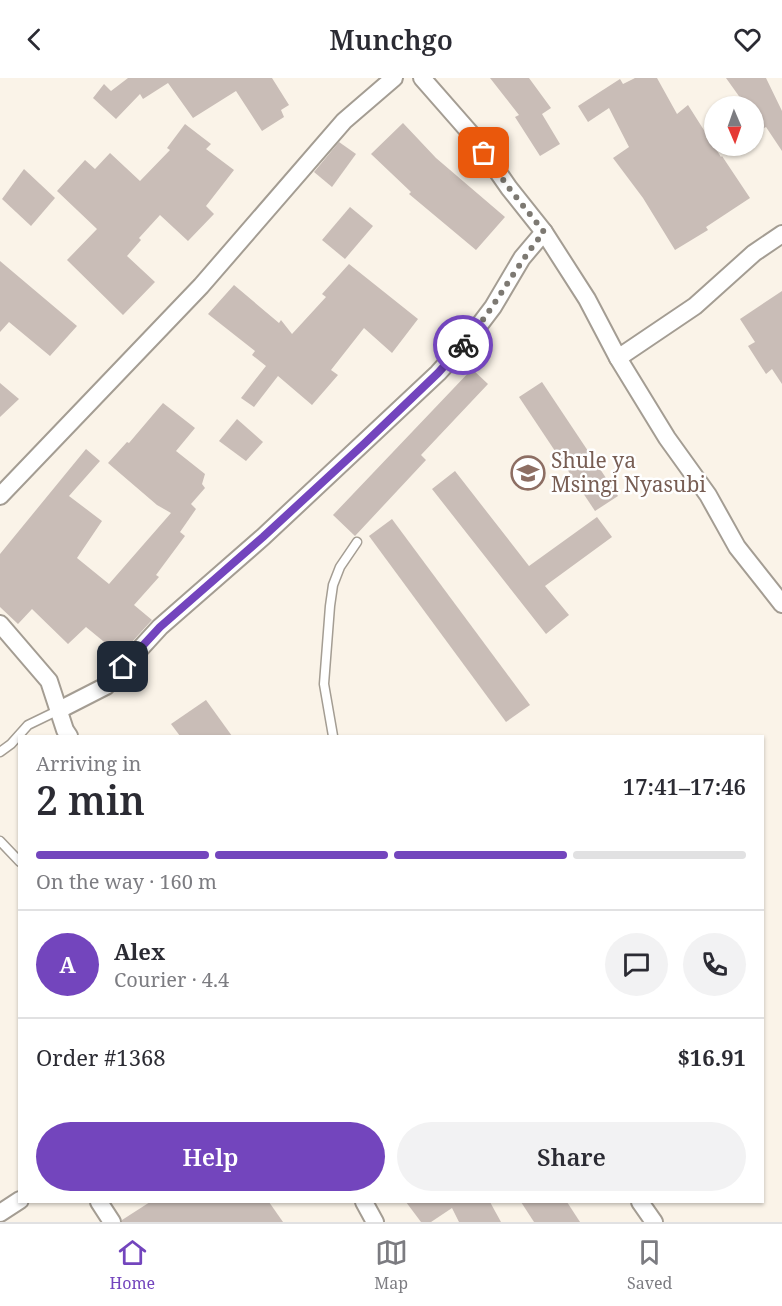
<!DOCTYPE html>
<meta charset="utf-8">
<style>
body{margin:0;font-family:"Noto Serif",serif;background:#f2f2f3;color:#2b2b33;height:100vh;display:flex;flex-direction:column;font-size:22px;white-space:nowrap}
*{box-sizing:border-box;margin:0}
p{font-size:20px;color:#7c7c81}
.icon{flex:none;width:33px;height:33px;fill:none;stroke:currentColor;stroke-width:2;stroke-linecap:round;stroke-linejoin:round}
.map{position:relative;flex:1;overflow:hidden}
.details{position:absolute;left:18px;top:657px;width:746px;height:468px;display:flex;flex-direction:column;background:#fff;border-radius:0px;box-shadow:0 2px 4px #0004}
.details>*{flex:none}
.needle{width:39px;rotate:178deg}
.fabs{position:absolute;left:704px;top:18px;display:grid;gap:12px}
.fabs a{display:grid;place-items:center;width:60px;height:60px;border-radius:50%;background:#fff;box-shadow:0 2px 4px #0004;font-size:30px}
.pin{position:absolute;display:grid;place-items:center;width:51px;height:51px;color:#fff;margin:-26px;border-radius:12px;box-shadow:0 3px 9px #0006}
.courier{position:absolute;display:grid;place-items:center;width:60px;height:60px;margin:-30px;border:4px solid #7345bd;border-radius:50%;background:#fff;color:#222;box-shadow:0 2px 8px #0007}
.headline em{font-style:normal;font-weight:600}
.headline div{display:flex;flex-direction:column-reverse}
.headline{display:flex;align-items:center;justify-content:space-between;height:102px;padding:0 18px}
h1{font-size:39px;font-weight:600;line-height:45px}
.bar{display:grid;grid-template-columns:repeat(4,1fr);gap:9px 6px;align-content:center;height:72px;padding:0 18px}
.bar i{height:8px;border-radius:4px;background:#e1e1e2}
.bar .current{background:#7345bd}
.bar p{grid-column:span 4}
.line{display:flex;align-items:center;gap:15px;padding:0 18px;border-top:2px solid #e1e1e2}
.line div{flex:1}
.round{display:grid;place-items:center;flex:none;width:63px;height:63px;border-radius:32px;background:#f2f2f3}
.cta{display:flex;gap:12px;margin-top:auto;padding:12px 18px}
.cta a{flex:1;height:69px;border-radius:36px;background:#7345bd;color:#fff;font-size:24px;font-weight:600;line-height:69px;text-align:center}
.cta a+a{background:#f2f2f3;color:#2b2b33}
header{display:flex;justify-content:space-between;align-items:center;height:78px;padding:0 18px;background:#fff;font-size:27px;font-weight:600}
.dock{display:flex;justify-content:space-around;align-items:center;height:84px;border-top:2px solid #e1e1e2;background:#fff;font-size:16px;color:#7c7c81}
.dock a{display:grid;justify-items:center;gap:3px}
.dock .current{color:#7345bd}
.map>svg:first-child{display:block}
.building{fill:#c9bdb7}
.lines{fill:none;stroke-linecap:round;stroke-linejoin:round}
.service-casing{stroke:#a49d93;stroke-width:11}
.minor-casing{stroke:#a49d93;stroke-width:20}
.service{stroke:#fff;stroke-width:8}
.minor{stroke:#fff;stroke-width:16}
.done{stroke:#7d7972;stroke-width:6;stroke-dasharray:0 10.8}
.route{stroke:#7345bd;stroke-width:8}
.labels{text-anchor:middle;stroke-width:5;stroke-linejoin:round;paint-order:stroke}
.education-label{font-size:21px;fill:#785e54;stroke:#fff;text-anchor:start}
</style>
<header><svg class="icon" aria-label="back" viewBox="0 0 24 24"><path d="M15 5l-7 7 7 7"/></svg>Munchgo<svg class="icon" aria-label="heart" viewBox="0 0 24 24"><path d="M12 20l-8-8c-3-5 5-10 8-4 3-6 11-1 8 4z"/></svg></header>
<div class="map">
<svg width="782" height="1144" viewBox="0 0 782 1144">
<rect width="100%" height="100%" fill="#faf3e8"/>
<g class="building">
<path d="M128 0H272L289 27 281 32 284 39 262 53 236 13 193 40 168 5 143 21 140 16 116 41 93 20 104 6 111 13Z"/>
<path d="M490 0H529L551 30 542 36 560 66 540 78 515 39 519 37Z"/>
<path d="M635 0H657L677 36 688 27 721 79 722 78 750 120 706 149 708 152 675 172 643 120 613 80 629 69 609 30 588 44 578 28 620 1 623 6Z"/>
<path d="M726 0H766L782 33V73L766 49 758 53 753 43V28H746Z"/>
<path d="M403 45 436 80 505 139 476 172 409 116 411 114 371 76Z"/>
<path d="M185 46 211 66 206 71 234 92 206 128 214 136 188 163 160 137 139 160 141 162 127 178 155 204 123 237 67 182 97 151 57 113 85 82 95 91 110 75 140 103 170 72 167 70Z"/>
<path d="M339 64 356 76 332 109 314 94Z"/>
<path d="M24 91 55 120 31 148 2 121Z"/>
<path d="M350 129 373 148 345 181 322 162Z"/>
<path d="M0 183 77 248 50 278 9 244 0 254Z"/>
<path d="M349 186 418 241 392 275 364 250 331 292 338 297 312 327 278 298 254 329 241 320 266 288 252 277 255 273 208 236 234 207 279 245 281 242 292 256 326 219 322 216Z"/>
<path d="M782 213V306L772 291 766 296 748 268 755 264 740 241Z"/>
<path d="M472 291 488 306 421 377 426 382 355 458 333 437Z"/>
<path d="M542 304 618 418 595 433 519 319Z"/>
<path d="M0 305 19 321 0 339Z"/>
<path d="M163 325 195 350 176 373 205 396 202 406 205 410 191 426 196 431 180 454 185 458 156 497 159 499 134 527 152 542 120 577 86 549 68 566 32 531 18 546 0 529V476L86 371 100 383 69 418 102 443 77 480 109 506 171 435 157 427 108 385 127 364 129 365Z"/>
<path d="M237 341 263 364 246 383 219 363Z"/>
<path d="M455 393 529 488 597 439 612 459 545 508 569 537 546 556 432 411Z"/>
<path d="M392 441 530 627 506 644 369 458Z"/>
<path d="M206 622 232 658H180L171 646Z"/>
<path d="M150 1124H269L283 1144H122V1142Z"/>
<path d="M406 1124H490L501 1144H459L452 1130 431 1144H421Z"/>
<path d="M521 1124H567L580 1144H534Z"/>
</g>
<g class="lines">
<g class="service-casing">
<g id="service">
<path d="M333 658 324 606 330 528 333 507 340 489 357 464"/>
<path d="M0 674 11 666 28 647 59 632"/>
<path d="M0 763 20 784"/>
</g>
</g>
<g class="minor-casing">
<g id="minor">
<path d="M422 0 472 57 509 110 544 154 587 221 618 280 667 360 708 417 737 469 782 526"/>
<path d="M618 280 695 228 754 175 782 156"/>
<path d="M0 418 201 208 344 43 394 0"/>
<path d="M0 546 49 603 65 652 69 658"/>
<path d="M59 632 106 608 160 549 263 459 438 295 468 262 493 229 522 180 544 154"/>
<path d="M99 1124 112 1144"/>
<path d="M364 1124 375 1144"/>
<path d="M640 1124 654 1144"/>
<path d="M0 1135 20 1122"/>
</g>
</g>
<use href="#service" class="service"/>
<use href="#minor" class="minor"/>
</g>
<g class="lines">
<path class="done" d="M463 267C494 232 514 190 544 154L509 110 484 75"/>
<path class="route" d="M123 589 160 549 263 459 365 365 438 295 463 267"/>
</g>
<defs>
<g id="school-ring" transform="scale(1.725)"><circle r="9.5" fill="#fff" stroke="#8d6e63" stroke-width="1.5"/><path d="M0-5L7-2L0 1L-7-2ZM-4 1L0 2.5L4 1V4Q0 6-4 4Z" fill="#8d6e63"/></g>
</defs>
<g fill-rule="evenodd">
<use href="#school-ring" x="528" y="395"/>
</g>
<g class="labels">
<g class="education-label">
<text x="551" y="390">Shule ya<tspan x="551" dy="24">Msingi Nyasubi</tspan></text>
</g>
</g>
</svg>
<div class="fabs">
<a><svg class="needle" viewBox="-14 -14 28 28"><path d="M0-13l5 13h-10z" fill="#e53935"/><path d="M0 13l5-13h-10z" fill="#7c7c81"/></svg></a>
</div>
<div class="pin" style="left:484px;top:75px;background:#ea580c"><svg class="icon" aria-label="bag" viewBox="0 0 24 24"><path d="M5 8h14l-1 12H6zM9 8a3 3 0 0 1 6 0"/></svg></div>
<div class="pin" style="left:123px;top:589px;background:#1f2937"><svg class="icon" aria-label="home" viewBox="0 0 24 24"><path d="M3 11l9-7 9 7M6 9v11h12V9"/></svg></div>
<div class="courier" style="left:463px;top:267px"><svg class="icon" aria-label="bike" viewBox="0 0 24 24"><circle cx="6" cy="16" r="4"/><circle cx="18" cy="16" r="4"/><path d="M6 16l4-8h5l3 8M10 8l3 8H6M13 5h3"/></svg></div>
<section class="details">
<div class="headline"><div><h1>2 min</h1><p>Arriving in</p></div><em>17:41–17:46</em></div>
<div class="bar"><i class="current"></i><i class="current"></i><i class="current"></i><i></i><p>On the way · 160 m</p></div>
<div class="line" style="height:108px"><b class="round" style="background:#7345bd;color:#fff">A</b><div><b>Alex</b><p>Courier · 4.4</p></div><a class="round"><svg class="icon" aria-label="chat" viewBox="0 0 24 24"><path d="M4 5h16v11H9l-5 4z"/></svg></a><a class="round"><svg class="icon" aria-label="phone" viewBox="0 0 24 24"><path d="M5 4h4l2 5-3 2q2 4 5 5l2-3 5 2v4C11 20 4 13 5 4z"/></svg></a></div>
<div class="line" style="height:78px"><div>Order #1368</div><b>$16.91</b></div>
<div class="cta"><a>Help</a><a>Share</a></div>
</section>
</div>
<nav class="dock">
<a class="current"><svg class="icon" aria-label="home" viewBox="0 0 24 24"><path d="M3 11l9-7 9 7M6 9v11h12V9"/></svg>Home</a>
<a><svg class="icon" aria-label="map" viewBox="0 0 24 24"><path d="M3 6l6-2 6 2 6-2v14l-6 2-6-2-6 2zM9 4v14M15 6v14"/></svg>Map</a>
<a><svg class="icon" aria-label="saved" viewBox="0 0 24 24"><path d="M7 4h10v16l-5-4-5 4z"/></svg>Saved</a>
</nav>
